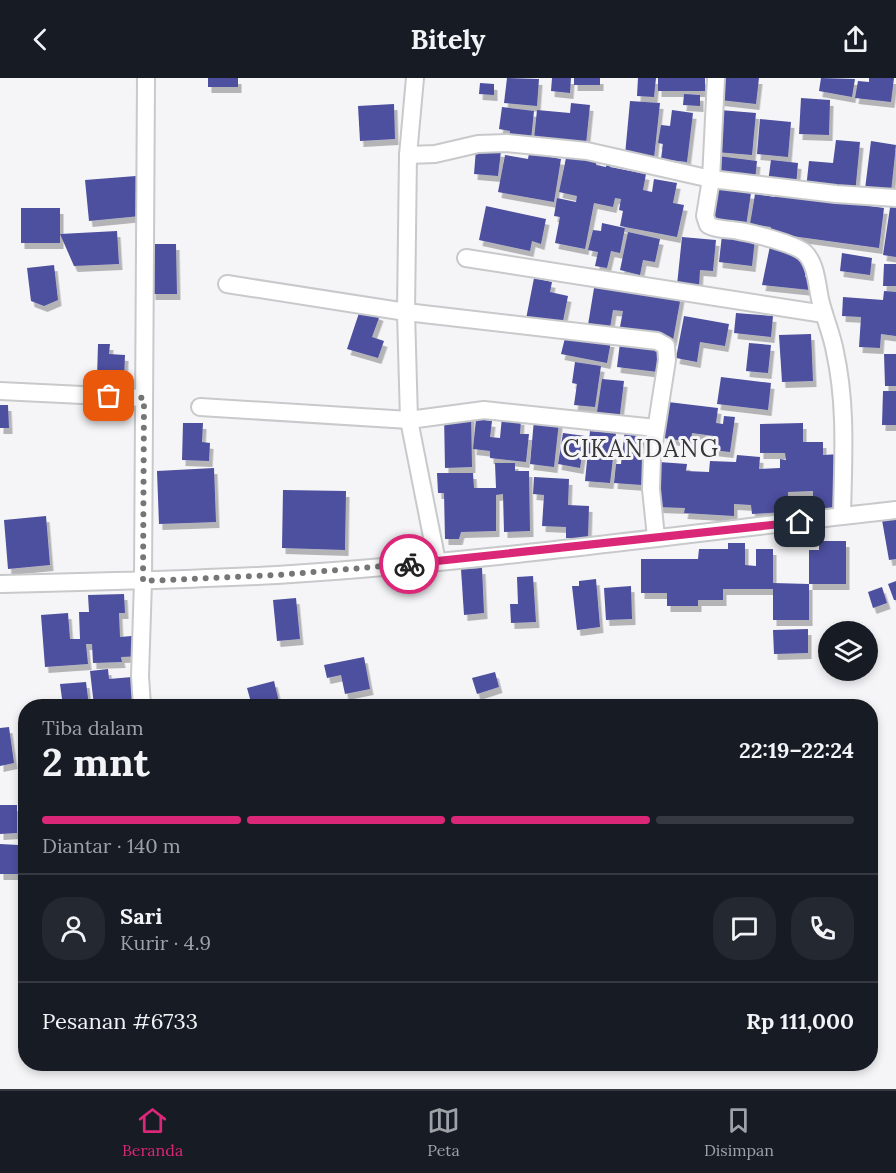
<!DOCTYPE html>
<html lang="id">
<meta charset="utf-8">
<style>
body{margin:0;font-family:Lora,serif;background:#242831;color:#f1f3f6;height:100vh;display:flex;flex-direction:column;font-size:22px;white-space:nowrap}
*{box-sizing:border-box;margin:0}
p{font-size:20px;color:#9ea1a6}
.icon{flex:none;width:33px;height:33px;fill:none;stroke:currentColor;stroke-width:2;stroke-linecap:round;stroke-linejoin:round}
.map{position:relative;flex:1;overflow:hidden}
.side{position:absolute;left:18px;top:621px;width:860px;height:372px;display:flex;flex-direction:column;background:#171b24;border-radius:24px;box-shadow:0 3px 9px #0003}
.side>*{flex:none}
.tools{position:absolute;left:818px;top:543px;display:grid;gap:12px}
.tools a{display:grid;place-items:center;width:60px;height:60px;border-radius:50%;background:#171b24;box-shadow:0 3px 9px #0003;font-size:30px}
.pin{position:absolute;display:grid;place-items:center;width:51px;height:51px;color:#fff;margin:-26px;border-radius:12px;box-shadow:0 3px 9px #0006}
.courier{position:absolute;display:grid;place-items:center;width:60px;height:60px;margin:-30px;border:4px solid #db2777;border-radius:50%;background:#fff;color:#222;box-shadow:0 2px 8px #0007}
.summary em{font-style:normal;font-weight:800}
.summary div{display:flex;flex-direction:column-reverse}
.summary{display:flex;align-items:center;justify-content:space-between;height:102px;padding:0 24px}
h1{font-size:39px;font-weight:800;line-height:45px}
.bar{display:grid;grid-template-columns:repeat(4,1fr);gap:9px 6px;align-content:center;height:72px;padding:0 24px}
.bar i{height:8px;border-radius:4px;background:#363941}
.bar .on{background:#db2777}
.bar p{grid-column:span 4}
.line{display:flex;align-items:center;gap:15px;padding:0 24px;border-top:2px solid #363941}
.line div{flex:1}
.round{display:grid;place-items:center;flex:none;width:63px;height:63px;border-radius:24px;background:#242831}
header{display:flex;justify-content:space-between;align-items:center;height:78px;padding:0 24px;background:#171b24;font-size:27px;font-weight:800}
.tab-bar{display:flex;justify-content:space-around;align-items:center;height:84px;border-top:2px solid #363941;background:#171b24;font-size:16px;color:#9ea1a6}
.tab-bar a{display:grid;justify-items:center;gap:3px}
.tab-bar .on{color:#db2777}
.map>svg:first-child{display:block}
.building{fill:#4d4f9f;filter:url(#shadow)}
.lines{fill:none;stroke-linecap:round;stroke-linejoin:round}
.minor-casing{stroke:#c8c9cb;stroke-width:20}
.minor{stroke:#fff;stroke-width:16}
.done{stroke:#767677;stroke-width:6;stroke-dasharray:0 10.8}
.route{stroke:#db2777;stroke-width:8}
.labels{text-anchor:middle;stroke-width:6;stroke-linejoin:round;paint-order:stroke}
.quarter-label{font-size:24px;letter-spacing:1.5px;fill:#363639;stroke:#f5f5f8}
</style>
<header><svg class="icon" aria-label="back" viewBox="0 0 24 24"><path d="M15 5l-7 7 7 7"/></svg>Bitely<svg class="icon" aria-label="share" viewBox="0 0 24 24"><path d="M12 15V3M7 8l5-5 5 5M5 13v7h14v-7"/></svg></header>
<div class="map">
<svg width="896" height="1011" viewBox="0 0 896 1011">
<defs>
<filter id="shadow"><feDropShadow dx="3.5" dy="6" stdDeviation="0" flood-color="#0004"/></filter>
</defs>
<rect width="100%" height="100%" fill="#f5f5f8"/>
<g class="building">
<rect x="208" y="0" width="30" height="9"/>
<path d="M507 0 539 1 537 28 504 25Z"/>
<path d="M552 0H571L570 15 551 13Z"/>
<rect x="574" y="0" width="26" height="7"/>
<path d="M638 0H656L654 19 637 18Z"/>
<rect x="658" y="0" width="47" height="13"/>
<path d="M722 0H759L756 26 720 22Z"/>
<path d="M821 0 855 1 852 19 819 13Z"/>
<path d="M869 0H894L891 24 855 20 858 3 869 4Z"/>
<path d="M480 5 494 6V17L479 16Z"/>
<path d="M684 16 700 17V28L683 27Z"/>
<path d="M801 20 830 22 829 57 799 56Z"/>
<path d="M630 23 660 25 654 80 625 77Z"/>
<path d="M571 25 590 27 586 66 534 61 537 32 570 35Z"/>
<path d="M394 26 395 61 360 63 358 28Z"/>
<path d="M502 29 534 33 531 62 509 60 510 53 499 51Z"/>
<path d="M672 32 693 35 687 84 661 81 663 66 658 65 661 47 670 48Z"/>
<path d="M720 32 756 35 752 77 716 74Z"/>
<path d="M760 41 791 44 788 79 757 76Z"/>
<path d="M836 62 860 64 855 116 806 111 809 83 833 85Z"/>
<path d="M871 63 896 67 891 114 865 111Z"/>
<path d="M476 71 501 73 498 98 474 96Z"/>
<path d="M529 75 561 81 554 124 498 114 505 77 528 81Z"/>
<path d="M567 75 597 81 596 87 606 89 607 84 611 85 610 89 646 96 643 112 652 114 654 101 677 105 673 125 684 127 677 159 620 148 623 133 619 132 621 121 615 120 613 129 594 125 585 171 555 165 560 139 554 138 557 120 576 124 577 118 559 114Z"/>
<path d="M718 78 757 83 755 102 716 98Z"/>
<path d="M771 82 798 85 796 107 768 104Z"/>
<path d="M136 98 140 138 89 143 85 102Z"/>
<path d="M715 109 751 115 746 148 709 142Z"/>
<path d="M776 115 884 130 879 170 770 155 771 149 750 146 755 116 775 119Z"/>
<path d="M891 123 896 124V179L883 177Z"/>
<path d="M486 128 546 141 541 166 532 163 530 173 479 162Z"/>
<rect x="21" y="130" width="39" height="35"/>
<path d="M602 145 625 150 620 175 611 173 607 190 595 188 598 174 588 172 593 152 601 153Z"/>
<path d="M117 153 119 186 74 188 60 156Z"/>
<path d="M628 154 660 161 655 184 643 182 640 197 620 192Z"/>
<path d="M722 157 755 161 752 188 719 184Z"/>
<path d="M682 159 716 162 713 193 700 192 699 209 677 207Z"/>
<path d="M152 166H176L177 216H152Z"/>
<path d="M770 168 792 172 806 185 805 199 811 201 810 212 762 207Z"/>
<path d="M842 175 872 180 870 197 840 193Z"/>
<path d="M884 186H896V208H883Z"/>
<path d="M54 187 58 222 44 228 31 223 27 190Z"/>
<path d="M534 200 552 204 550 214 568 218 562 248 526 241Z"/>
<path d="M595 204 681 218 673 262 619 254 623 233 613 232 609 256 587 253Z"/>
<path d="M884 213 896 214V258L881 256 880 270 859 269 861 239 842 238 843 219 883 222Z"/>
<path d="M367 232 380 237 372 259 384 263 378 280 347 271 359 235 365 237Z"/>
<path d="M736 235 773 238 771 259 734 255Z"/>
<path d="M684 238 729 246 725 268 700 264 697 284 676 280Z"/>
<path d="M811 256 813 303 782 304 779 257Z"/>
<path d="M565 260 611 263 607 285 561 276Z"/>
<path d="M620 265 669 270 666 295 617 289Z"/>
<path d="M749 265 771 267 768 295 746 293Z"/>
<path d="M98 266H110L109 276 125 277 124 301 97 300Z"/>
<path d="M884 276H896V308H885Z"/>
<path d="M575 284 601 288 595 329 574 327 577 306 572 305Z"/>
<path d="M721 299 771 305 768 332 717 326Z"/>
<path d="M602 301 624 303 619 344 596 341Z"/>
<path d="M883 313H896V347H882Z"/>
<path d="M668 324 718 330 716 345 723 346 724 338 735 339 730 374 712 372 714 358 692 355 691 364 663 360Z"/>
<path d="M0 327H8L9 350H0Z"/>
<path d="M471 335 472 389 445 390 444 336Z"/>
<path d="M502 339 521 341 520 356H529L526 384 490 380V373L473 371 476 341 492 343 490 359 500 360Z"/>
<path d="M534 342 559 344 554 389 530 386Z"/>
<path d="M183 345H203L202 364 210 365 209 383 182 382Z"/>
<path d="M803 345V364H823V377L840 376 841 432 813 433V413L788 414V421H783V434L752 436 751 427 734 426V438L684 435 685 430 656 429 659 384 687 386 686 393 709 394 710 383 736 384 737 377 760 379 759 391 780 390V381L786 382 785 375H760V346Z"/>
<path d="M625 351 637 352 636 357 647 358 642 407 614 405 616 386H621Z"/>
<path d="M590 353 616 355 610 405 585 403Z"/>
<path d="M563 355 585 358 580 390 558 386Z"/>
<path d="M495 385H515V393H529L530 453 504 454 503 416 496 417V453L461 454 459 461H445L444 415H438L437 395H473L474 410H496Z"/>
<path d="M214 390 216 444 159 446 157 393Z"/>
<path d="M534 399 569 401 568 427 589 428 588 460H566V449L542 448 544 417 533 416Z"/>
<path d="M283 412 346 413 345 472 282 470Z"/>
<path d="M46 438 50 487 8 491 4 442Z"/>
<path d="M896 440V481L889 482 882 442Z"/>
<path d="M819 463H846V506H809V472H819Z"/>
<path d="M728 465H745V487L756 488V471H773V505L809 506V542H773V511H723V522H698V528H667V515H641V481H698L699 471H728Z"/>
<path d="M482 490 484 535 464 537 461 491Z"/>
<path d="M533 498 536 544 511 545 510 526H518L517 499Z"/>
<path d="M596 501 600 549 577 552 572 508H579V503Z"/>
<path d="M896 503V522H894L888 506Z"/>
<path d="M631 508 632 541 606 542 604 510Z"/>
<path d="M882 509 887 525 873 530 868 514Z"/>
<path d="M124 516 125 535H119L120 559 143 557 144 578 121 579 122 584 93 585 92 566H86L88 586 45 589 41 537 68 535 70 561H80L79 534H89L88 517Z"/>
<path d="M296 520 300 561 277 563 273 522Z"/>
<path d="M808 551V575L774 576 773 552Z"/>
<path d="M364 579 370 611 345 616 341 597 327 600 324 587Z"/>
<path d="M108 591 109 601 132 599 135 624 94 628 90 593Z"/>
<path d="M495 594 499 609 477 616 472 600Z"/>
<path d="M274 603 280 628H252L247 610Z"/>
<path d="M86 604 89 628H63L60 606Z"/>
<path d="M9 649 14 685 0 688V650Z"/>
<path d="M0 727H17V755L0 756Z"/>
<path d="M20 727H26V747H19Z"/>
<path d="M0 766 19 767 18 796H0Z"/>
</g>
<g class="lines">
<g class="minor-casing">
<g id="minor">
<path d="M415 0 408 77 406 234 409 342 437 484"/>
<path d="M408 77 435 76 478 66 507 65 587 73 711 101 716 0"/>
<path d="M466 180 824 236"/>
<path d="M227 206 406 234 657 263 666 268 667 282 652 378 651 411 656 459"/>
<path d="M0 313 144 320"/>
<path d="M200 329 409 342 484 332 656 350"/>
<path d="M842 438C843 383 847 328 835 274 832 256 824 239 820 221 817 207 816 184 804 174 794 166 753 155 739 153 729 151 717 152 708 147L705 138 711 101 836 116 896 120"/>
<path d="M0 506C92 504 185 502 277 497 484 484 690 455 896 432"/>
<path d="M142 628 140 598 143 503 146 0"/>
</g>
</g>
<use href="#minor" class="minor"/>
</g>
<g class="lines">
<path class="done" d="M109 318 144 320 143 503 278 497 409 486"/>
<path class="route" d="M409 486 800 444"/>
</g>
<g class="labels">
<g class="quarter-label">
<text x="641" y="379">CIKANDANG</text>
</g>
</g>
</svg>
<div class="tools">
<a><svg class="icon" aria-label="layers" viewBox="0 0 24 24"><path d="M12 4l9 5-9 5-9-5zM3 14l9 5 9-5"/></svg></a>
</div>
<div class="pin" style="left:109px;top:318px;background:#ea580c"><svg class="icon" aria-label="bag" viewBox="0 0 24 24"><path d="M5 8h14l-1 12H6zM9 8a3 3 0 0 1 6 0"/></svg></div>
<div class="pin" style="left:800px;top:444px;background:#1f2937"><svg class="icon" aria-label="home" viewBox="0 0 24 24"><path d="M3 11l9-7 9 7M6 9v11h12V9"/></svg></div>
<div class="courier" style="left:409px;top:486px"><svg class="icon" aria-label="bike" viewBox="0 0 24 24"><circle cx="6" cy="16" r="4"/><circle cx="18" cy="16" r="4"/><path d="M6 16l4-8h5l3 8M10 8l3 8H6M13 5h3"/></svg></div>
<section class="side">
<div class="summary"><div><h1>2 mnt</h1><p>Tiba dalam</p></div><em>22:19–22:24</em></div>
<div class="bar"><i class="on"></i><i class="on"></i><i class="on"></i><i></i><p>Diantar · 140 m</p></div>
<div class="line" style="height:108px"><a class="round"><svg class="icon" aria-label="person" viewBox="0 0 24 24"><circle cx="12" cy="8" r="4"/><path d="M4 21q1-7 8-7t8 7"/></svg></a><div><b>Sari</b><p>Kurir · 4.9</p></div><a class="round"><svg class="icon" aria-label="chat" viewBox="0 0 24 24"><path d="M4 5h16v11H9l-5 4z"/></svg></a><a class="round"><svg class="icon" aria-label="phone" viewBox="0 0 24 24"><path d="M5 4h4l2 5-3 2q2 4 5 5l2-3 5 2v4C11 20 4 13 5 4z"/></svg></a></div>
<div class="line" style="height:78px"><div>Pesanan #6733</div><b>Rp 111,000</b></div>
</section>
</div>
<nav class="tab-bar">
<a class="on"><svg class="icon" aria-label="home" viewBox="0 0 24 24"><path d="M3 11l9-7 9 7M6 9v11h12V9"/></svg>Beranda</a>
<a><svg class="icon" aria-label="map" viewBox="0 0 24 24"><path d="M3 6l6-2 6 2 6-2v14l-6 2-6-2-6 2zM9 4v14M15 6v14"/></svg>Peta</a>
<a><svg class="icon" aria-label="saved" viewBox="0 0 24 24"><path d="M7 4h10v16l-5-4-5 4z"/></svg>Disimpan</a>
</nav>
